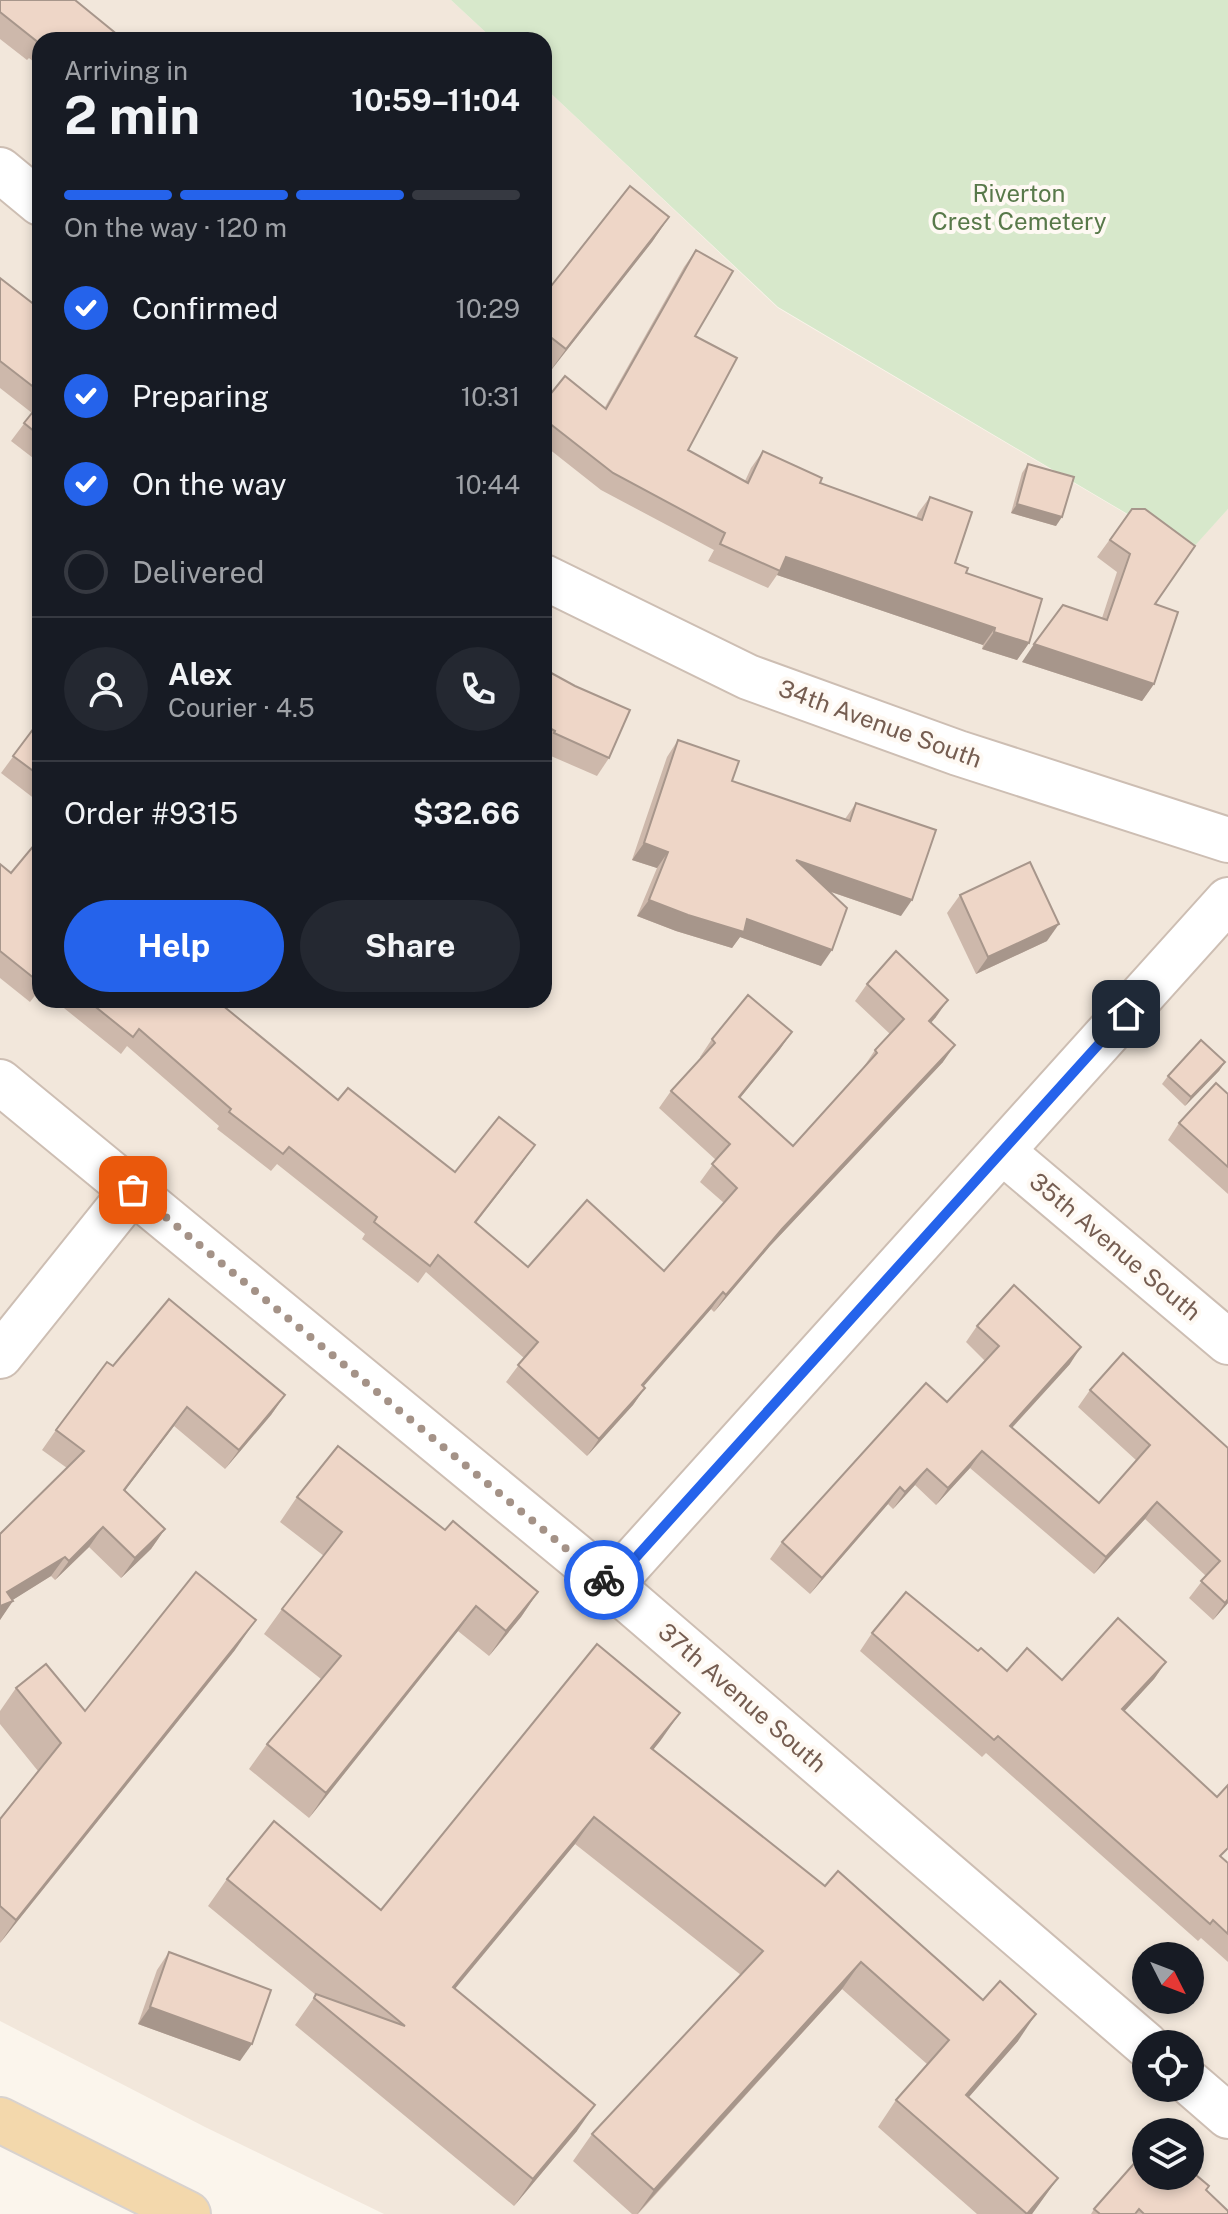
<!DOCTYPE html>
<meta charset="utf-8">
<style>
body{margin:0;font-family:"Public Sans",sans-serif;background:#242831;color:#f1f3f6;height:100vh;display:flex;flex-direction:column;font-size:30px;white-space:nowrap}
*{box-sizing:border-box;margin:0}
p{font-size:26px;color:#9ea1a6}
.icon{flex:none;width:44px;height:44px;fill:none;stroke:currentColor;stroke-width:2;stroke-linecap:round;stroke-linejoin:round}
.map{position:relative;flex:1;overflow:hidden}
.side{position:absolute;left:32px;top:32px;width:520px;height:976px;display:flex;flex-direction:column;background:#171b24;border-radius:24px;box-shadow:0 4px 12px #0003}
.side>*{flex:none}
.needle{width:52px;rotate:132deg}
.tools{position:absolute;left:1132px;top:1942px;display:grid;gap:16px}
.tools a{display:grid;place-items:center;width:72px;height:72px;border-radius:50%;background:#171b24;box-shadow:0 4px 12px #0003;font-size:40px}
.pin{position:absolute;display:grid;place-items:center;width:68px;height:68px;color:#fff;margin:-34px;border-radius:16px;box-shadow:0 4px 12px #0006}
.courier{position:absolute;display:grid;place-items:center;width:80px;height:80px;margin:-40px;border:6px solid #2563eb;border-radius:50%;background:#fff;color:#222;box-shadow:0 2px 10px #0007}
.summary em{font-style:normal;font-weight:700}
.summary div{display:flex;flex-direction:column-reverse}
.summary{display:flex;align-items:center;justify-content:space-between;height:136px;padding:0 32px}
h1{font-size:52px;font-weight:700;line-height:60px}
.bar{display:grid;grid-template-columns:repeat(4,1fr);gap:12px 8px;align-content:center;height:96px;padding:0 32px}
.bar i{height:10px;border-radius:6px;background:#363941}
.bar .on{background:#2563eb}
.bar p{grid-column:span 4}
.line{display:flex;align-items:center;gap:20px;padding:0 32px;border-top:2px solid #363941}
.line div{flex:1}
.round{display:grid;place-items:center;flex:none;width:84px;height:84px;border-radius:42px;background:#242831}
ol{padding:0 32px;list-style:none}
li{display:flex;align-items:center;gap:24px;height:88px}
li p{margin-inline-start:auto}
li .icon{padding:8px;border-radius:50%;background:#2563eb;color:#fff;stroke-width:4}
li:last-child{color:#9ea1a6}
li i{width:44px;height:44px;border:4px solid #363941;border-radius:50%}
.cta{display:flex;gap:16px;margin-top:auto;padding:16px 32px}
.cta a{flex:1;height:92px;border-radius:48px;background:#2563eb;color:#fff;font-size:32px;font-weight:700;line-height:92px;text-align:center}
.cta a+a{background:#242831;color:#f1f3f6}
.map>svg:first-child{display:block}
.residential{fill:#f2e7db;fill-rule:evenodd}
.green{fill:#d7e8cb}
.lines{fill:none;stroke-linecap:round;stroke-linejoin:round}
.minor-casing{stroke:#cdbeb3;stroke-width:48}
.major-casing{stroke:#d8d2ce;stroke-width:48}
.minor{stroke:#fff;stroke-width:44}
.major{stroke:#f3d8ac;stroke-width:44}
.wall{fill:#cdb8ab}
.shaded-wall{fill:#a7968b}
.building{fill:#eed6c7;stroke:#a7968b;stroke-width:2}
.done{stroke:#a49287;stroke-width:8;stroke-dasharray:0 14.4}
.route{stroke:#2563eb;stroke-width:10}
.labels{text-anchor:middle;stroke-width:8;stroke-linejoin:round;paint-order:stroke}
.park-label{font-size:24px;fill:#58794a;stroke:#fef9f3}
.street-label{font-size:24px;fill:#755d51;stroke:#fef9f3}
</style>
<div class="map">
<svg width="1228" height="2214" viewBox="0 0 1228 2214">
<rect width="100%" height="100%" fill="#fbf5ec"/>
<path class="residential" d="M0 0H451L494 40H40V1000H544V87L778 308 1189 551 1228 509V2214H384L205 2127 0 2021ZM1146 1956H1190V2000H1146ZM1146 2044H1190V2088H1146ZM1146 2132H1190V2176H1146Z"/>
<path class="green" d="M451 0H1228V509L1190 551 778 307 544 87V40H494Z"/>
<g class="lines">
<g class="minor-casing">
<g id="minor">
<path d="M0 170 40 203"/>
<path d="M544 577 748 677 958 753 1228 840"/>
<path d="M0 1082 611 1585 1146 2045"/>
<path d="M1003 1152 1228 1342"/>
<path d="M0 1356 133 1190"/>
<path d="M611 1585 1228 900"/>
<path d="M1190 2083 1228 2116"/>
</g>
</g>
<g class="major-casing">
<path id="major" d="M0 2120 188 2214"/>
</g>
<use href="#minor" class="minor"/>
<use href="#major" class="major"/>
</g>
<g class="wall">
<path d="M0 0 40 40V67L29 58 27 60 0 39Z"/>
<path d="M669 217 652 242 548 374 544 370V295Z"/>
<path d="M696 250 695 336 688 450 745 481 751 468 763 451 820 483 916 518 918 513 930 497 955 563 966 573 1029 643 1017 660 982 649 983 645 777 575 768 588 708 561 714 550 601 490 544 445V402L605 407 684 267Z"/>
<path d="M0 278 40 309V457L37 461 11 441 32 413 0 388Z"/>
<path d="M1028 464 1056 526 1011 513 1022 473Z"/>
<path d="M1132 509 1155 604 1154 684 1142 701 1022 662 1102 618 1117 572 1097 557Z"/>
<path d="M544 669 609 758 597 776 544 753Z"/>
<path d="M40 720V803L1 773Z"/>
<path d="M678 740 732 781 845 819 856 803 901 916 831 892 821 966 740 937 732 948 676 931 637 916 657 868 632 860 667 757Z"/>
<path d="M40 838V989L30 1002 0 978V864L11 873Z"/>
<path d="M960 895 1047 941 976 974 947 913Z"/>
<path d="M867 984 936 1017 931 1023 943 1062 770 1246 714 1312 711 1309 643 1386 645 1388 633 1405 587 1456 506 1382 524 1358 426 1272 418 1283 362 1239 365 1234 277 1164 271 1171 217 1129 219 1126 127 1046 121 1054 54 1000H216L338 1100 455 1172 523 1162 476 1223 528 1267 664 1271 724 1203 700 1182 716 1160 659 1108 671 1091 701 1058 700 1057 712 1039 792 1032 780 1049 740 1098 793 1146 863 1068 875 1050 890 1034 855 1001Z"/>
<path d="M1225 1062 1219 1071 1185 1106 1162 1084 1168 1076Z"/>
<path d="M1228 1094V1194L1168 1140 1179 1123Z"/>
<path d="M977 1326 1070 1364 1012 1428 1099 1503 1137 1461 1078 1407 1090 1390 1228 1448V1603L1213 1620 1189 1598 1206 1576 1145 1519 1094 1574 970 1468 936 1505 915 1485 893 1509 888 1504 810 1594 770 1559 782 1542 947 1402 985 1361 966 1342Z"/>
<path d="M113 1366 285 1395 271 1415 225 1469 174 1426 125 1490 165 1529 151 1549 121 1578 89 1547 55 1580 51 1576 12 1600 0 1620V1534L67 1468 42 1450 56 1430Z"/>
<path d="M297 1497 445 1530 538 1592 521 1617 489 1656 458 1631 309 1818 249 1769 267 1744 321 1679 264 1634 282 1609 324 1556 280 1522Z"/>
<path d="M872 1633 978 1651 1007 1671 1062 1680 1166 1662 1154 1679 1124 1711 1222 1858 1228 1863V1962L1201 1938 1198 1941 986 1753 982 1757 860 1651Z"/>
<path d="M235 1650 0 1943V1819L38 1771 0 1724V1711L16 1688 85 1711Z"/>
<path d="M661 1740 653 1749 1018 2041 968 2098 1058 2178 1032 2214H977L878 2127 896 2100 927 2064 842 1989 638 2214H632L573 2161 592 2134 741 1975 575 1844 455 1988 577 2131 514 2206 295 2025 316 1995 208 1906 227 1879 381 1910Z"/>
<path d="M169 1952 240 2061 138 2024 157 1970Z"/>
<path d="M1206 2190 1228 2214H1091L1094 2209Z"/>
</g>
<g class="shaded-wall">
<path d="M669 217 652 242 548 374 566 349Z"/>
<path d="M1017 504 1062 517 1056 526 1011 513Z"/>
<path d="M786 557 995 628 983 645 777 575Z"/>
<path d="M994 632 1029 643 1017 660 982 649Z"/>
<path d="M1034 644 1154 684 1142 701 1022 662Z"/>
<path d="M644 843 668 852 657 868 632 860Z"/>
<path d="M796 860 912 900 901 916 785 876Z"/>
<path d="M649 900 747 919 832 950 821 966 740 937 732 948 676 931 637 916Z"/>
<path d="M1059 924 1047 941 976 974 988 957Z"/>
<path d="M948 1000 936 1017 917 1038 929 1021Z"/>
<path d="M792 1032 780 1049 727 1114 739 1097Z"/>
<path d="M955 1045 943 1062 770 1246 714 1312 726 1295 782 1229Z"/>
<path d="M1225 1062 1219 1071 1185 1106 1191 1097Z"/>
<path d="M535 1145 523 1162 463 1239 475 1222Z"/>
<path d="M723 1292 711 1309 630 1402 642 1385Z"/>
<path d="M1081 1347 1070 1364 998 1443 1010 1426Z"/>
<path d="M645 1388 633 1405 587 1456 599 1439Z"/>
<path d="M285 1395 271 1415 225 1469 239 1450Z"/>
<path d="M187 1407 174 1426 111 1509 124 1490Z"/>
<path d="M982 1451 970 1468 936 1505 948 1488Z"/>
<path d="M927 1469 915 1485 893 1509 905 1492Z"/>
<path d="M900 1487 888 1504 810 1594 822 1578Z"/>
<path d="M1157 1502 1145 1519 1094 1574 1106 1557Z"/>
<path d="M103 1527 89 1547 55 1580 69 1561Z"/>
<path d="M165 1529 151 1549 121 1578 135 1558Z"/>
<path d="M65 1557 51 1576 8 1603 13 1601 0 1620V1603L7 1592Z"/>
<path d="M538 1592 521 1617 489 1656 506 1631Z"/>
<path d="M1228 1599V1603L1213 1620 1225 1603Z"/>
<path d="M476 1606 458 1631 309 1818 326 1793Z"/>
<path d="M256 1620 235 1650 0 1943 16 1920Z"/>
<path d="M1166 1662 1154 1679 1110 1727 1122 1709Z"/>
<path d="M680 1713 661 1740 633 1775 651 1748Z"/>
<path d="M594 1817 575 1844 435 2013 453 1987Z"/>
<path d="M861 1962 842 1989 637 2214 654 2190Z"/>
<path d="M150 2007 252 2044 240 2061 138 2024Z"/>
<path d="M1036 2014 1018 2041 947 2122 966 2095Z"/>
<path d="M595 2105 577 2131 514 2206 533 2179Z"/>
<path d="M1058 2178 1032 2214H1027Z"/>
</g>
<g class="building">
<path d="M0 0H75L124 40H40L39 43 0 12Z"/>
<path d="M630 186 669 217 566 349 544 332V295Z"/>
<path d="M696 250 733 271 695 336 737 358 688 450 748 483 763 451 822 478 820 483 922 520 930 497 972 512 955 563 968 568 966 573 1042 599 1029 643 994 632 995 628 786 557 780 571 720 544 725 533 613 473 544 419V402L565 376 606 409Z"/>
<path d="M0 278 40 309V392L0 361Z"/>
<path d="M40 403V436L24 423Z"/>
<path d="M1028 464 1074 477 1062 517 1017 504Z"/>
<path d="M1132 509H1145L1195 546 1155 604 1178 612 1154 684 1034 644 1063 605 1107 620 1130 554 1110 540Z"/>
<path d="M544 669 575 686 630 710 609 758 554 733 555 731 544 725Z"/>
<path d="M40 720V776L13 756Z"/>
<path d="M678 740 739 761 732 781 850 821 856 803 936 830 912 900 796 860 847 908 832 950 747 919 744 932 688 915 649 900 668 852 644 843Z"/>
<path d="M40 838V983L0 951V864L11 873Z"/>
<path d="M1030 862 1059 924 988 957 960 895Z"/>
<path d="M896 951 948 1000 929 1021 955 1045 782 1229 726 1295 723 1292 642 1385 645 1388 599 1439 518 1365 538 1342 438 1255 430 1266 374 1222 377 1217 289 1147 283 1154 229 1112 231 1109 139 1029 133 1037 87 1000H216L338 1100 348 1088 455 1172 499 1117 535 1145 475 1222 528 1267 587 1200 664 1271 737 1188 712 1164 730 1144 671 1091 715 1043 712 1039 748 995 792 1032 739 1097 793 1146 877 1053 875 1050 904 1019 867 984Z"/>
<path d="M1201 1040 1225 1062 1191 1097 1168 1076Z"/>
<path d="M1216 1083 1228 1094V1167L1179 1123Z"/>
<path d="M1014 1285 1081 1347 1010 1426 1099 1503 1150 1445 1090 1390 1123 1353 1228 1448V1599L1225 1603 1201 1581 1220 1561 1157 1502 1106 1557 982 1451 948 1488 927 1469 905 1492 900 1487 822 1578 782 1542 926 1383 947 1402 999 1346 977 1326Z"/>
<path d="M169 1299 285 1395 239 1450 187 1407 124 1490 165 1529 135 1558 103 1527 69 1561 65 1557 7 1592 13 1601 0 1606V1534L84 1451 56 1430 107 1362 113 1366Z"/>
<path d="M338 1446 445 1530 453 1521 538 1592 506 1631 476 1606 326 1793 267 1744 341 1656 282 1609 342 1532 297 1497Z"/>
<path d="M196 1572 256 1620 16 1920 0 1906V1819L61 1743 16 1688 46 1664 85 1711Z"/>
<path d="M906 1592 978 1651 981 1648 1007 1671 1027 1648 1062 1680 1118 1618 1166 1662 1122 1709 1217 1797 1228 1785V1848L1220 1856 1228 1863V1934L1213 1920 1210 1924 998 1736 994 1740 872 1633Z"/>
<path d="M597 1644 680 1713 651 1748 825 1886 838 1871 983 2000 1000 1981 1036 2014 966 2095 1058 2178 1027 2214 896 2100 949 2040 861 1962 654 2190 592 2134 763 1951 594 1817 453 1987 595 2105 533 2179 314 1998 316 1994 405 2026 227 1879 274 1821 381 1910Z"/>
<path d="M169 1952 271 1990 252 2044 150 2007Z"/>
<path d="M1146 2150V2176H1190V2170L1209 2186 1206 2190 1228 2211V2214H1144L1139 2209 1135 2214H1100L1094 2209Z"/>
</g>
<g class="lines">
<path class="done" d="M133 1190 604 1580"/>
<path class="route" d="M604 1580 611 1585 1126 1014"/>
</g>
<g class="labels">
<g class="park-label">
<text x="1019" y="202">Riverton<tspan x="1019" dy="28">Crest Cemetery</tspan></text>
</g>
<g class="street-label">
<text transform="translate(880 724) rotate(20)" y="8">34th Avenue South</text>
<text transform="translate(1115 1247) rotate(40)" y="8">35th Avenue South</text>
<text transform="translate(742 1698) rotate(41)" y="8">37th Avenue South</text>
</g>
</g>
</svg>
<div class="tools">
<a><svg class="needle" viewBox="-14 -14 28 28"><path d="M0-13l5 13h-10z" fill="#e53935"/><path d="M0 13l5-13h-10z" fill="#9ea1a6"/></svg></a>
<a><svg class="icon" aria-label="locate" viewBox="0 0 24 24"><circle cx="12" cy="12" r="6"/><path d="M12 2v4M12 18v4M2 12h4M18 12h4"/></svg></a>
<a><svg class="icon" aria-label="layers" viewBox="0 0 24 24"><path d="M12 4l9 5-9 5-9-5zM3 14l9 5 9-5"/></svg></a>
</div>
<div class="pin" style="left:133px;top:1190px;background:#ea580c"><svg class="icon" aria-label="bag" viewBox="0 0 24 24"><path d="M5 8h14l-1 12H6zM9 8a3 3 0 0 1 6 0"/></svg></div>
<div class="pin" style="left:1126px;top:1014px;background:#1f2937"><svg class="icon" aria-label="home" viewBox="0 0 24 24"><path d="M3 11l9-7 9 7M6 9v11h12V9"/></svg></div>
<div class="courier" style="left:604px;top:1580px"><svg class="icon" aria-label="bike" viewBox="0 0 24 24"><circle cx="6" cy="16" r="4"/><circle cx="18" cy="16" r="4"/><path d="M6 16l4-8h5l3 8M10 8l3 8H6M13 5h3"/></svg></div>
<section class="side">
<div class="summary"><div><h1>2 min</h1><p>Arriving in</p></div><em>10:59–11:04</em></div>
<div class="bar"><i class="on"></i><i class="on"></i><i class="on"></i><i></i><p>On the way · 120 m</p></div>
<ol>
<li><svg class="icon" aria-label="check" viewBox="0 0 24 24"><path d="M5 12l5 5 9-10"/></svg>Confirmed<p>10:29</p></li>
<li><svg class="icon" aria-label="check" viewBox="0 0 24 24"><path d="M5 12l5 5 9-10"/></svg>Preparing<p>10:31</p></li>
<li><svg class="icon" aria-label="check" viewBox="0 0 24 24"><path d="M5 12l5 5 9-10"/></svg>On the way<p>10:44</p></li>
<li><i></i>Delivered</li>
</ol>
<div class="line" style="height:144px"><a class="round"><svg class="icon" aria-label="person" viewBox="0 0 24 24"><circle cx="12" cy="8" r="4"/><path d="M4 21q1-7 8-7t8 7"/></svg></a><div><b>Alex</b><p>Courier · 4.5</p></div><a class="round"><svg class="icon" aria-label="phone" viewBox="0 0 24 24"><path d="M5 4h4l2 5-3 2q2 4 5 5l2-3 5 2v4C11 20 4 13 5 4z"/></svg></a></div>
<div class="line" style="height:104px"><div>Order #9315</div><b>$32.66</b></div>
<div class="cta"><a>Help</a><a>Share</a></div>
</section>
</div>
